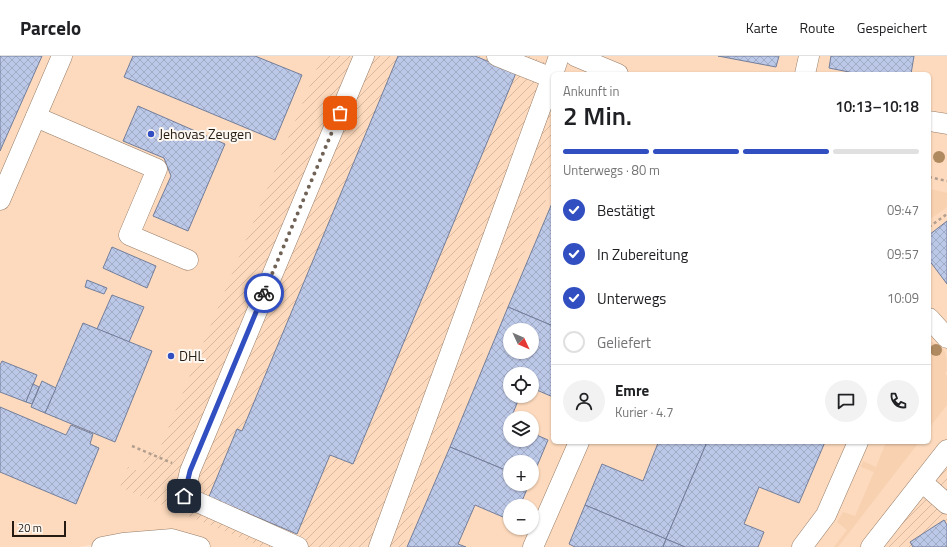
<!DOCTYPE html>
<html lang="de">
<meta charset="utf-8">
<style>
body{margin:0;font-family:"Titillium Web",sans-serif;background:#f2f2f2;color:#202124;height:100vh;display:flex;flex-direction:column;font-size:15px;white-space:nowrap}
*{box-sizing:border-box;margin:0}
p{font-size:13px;color:#757577}
.icon{flex:none;width:22px;height:22px;fill:none;stroke:currentColor;stroke-width:2;stroke-linecap:round;stroke-linejoin:round}
.map{position:relative;flex:1;overflow:hidden}
.side{position:absolute;left:551px;top:16px;width:380px;height:372px;display:flex;flex-direction:column;background:#fff;border-radius:6px;box-shadow:0 1px 3px #0004}
.side>*{flex:none}
.needle{width:26px;rotate:134deg}
.buttons{position:absolute;left:503px;top:267px;display:grid;gap:8px}
.buttons a{display:grid;place-items:center;width:36px;height:36px;border-radius:50%;background:#fff;box-shadow:0 1px 3px #0004;font-size:20px}
.scale{position:absolute;left:12px;bottom:10px;width:54px;box-sizing:border-box;padding-left:4px;border:2px solid #251b12;border-top:0;font-size:11px;line-height:14px;white-space:nowrap;color:#251b12;-webkit-text-stroke:3px #fdf7f2;paint-order:stroke}
.pin{position:absolute;display:grid;place-items:center;width:34px;height:34px;color:#fff;margin:-17px;border-radius:8px;box-shadow:0 2px 6px #0006}
.courier{position:absolute;display:grid;place-items:center;width:40px;height:40px;margin:-20px;border:3px solid #314fc0;border-radius:50%;background:#fff;color:#222;box-shadow:0 1px 5px #0007}
.summary em{font-style:normal;font-weight:600}
.summary div{display:flex;flex-direction:column-reverse}
.summary{display:flex;align-items:center;justify-content:space-between;height:68px;padding:0 12px}
h1{font-size:26px;font-weight:600;line-height:30px}
.bar{display:grid;grid-template-columns:repeat(4,1fr);gap:6px 4px;align-content:center;height:48px;padding:0 12px}
.bar i{height:5px;border-radius:3px;background:#e0e0e0}
.bar .active{background:#314fc0}
.bar p{grid-column:span 4}
.line{display:flex;align-items:center;gap:10px;padding:0 12px;border-top:1px solid #e0e0e0}
.line div{flex:1}
.round{display:grid;place-items:center;flex:none;width:42px;height:42px;border-radius:21px;background:#f2f2f2}
ol{padding:0 12px;list-style:none}
li{display:flex;align-items:center;gap:12px;height:44px}
li p{margin-inline-start:auto}
li .icon{padding:4px;border-radius:50%;background:#314fc0;color:#fff;stroke-width:4}
li:last-child{color:#757577}
li i{width:22px;height:22px;border:2px solid #e0e0e0;border-radius:50%}
header{display:flex;align-items:center;gap:24px;box-sizing:border-box;height:56px;padding:0 20px;background:#fff;border-bottom:1px solid #e0e0e0}
header strong{font-size:19px}
nav{display:flex;gap:22px;margin-inline-start:auto;font-size:14px}
.map>svg:first-child{display:block}
.built{fill:#fddabd;fill-rule:evenodd}
.industrial{fill:url(#industrial-furrows)}
.grass{fill:#f8d1b1}
.building{fill:url(#building-cross-hatch);stroke:#737e9a;fill-rule:evenodd}
.lines{fill:none;stroke-linecap:round;stroke-linejoin:round}
.minor-casing{stroke:#967c67;stroke-width:21}
.path{stroke:#b19e8f;stroke-width:2.5;stroke-dasharray:3 3;stroke-linecap:butt}
.minor{stroke:#fff;stroke-width:20}
.tree{fill:#af8a61}
.done{stroke:#716256;stroke-width:4;stroke-dasharray:0 7.2}
.route{stroke:#314fc0;stroke-width:5}
.poi-dot{fill:#314fc0;stroke:#fdf7f2;stroke-width:1.5}
.labels{text-anchor:middle;stroke-width:4;stroke-linejoin:round;paint-order:stroke}
.poi-label{font-size:14px;fill:#251b12;stroke:#fdf7f2;text-anchor:start}
</style>
<header>
<strong>Parcelo</strong>
<nav><a>Karte</a><a>Route</a><a>Gespeichert</a></nav>
</header>
<div class="map">
<svg width="947" height="491" viewBox="0 0 947 491">
<defs>
<pattern id="industrial-furrows" width="10" height="10" patternUnits="userSpaceOnUse"><rect width="10" height="10" fill="#fddabd"/><path d="M-1 1l2-2M0 10L10 0M9 11l2-2" fill="none" stroke="#d9baa1"/></pattern>
<pattern id="building-cross-hatch" width="8" height="8" patternUnits="userSpaceOnUse"><rect width="8" height="8" fill="#bcc8e7"/><path d="M0 0l8 8M0 8l8-8" fill="none" stroke="#a1abc5"/></pattern>
</defs>
<rect width="100%" height="100%" fill="#fee6d3"/>
<path class="built" d="M0 0H947V387L867 491H209L170 475 79 491H0ZM553 18H929V386H553ZM510 274H532V296H510ZM510 318H532V340H510ZM510 362H532V384H510ZM510 406H532V428H510ZM510 450H532V472H510Z"/>
<g class="industrial">
<path d="M322 0H529L574 18H553V127L403 491H262L120 431 128 411 140 415 149 394 158 397Z"/>
<path d="M947 409V491H884Z"/>
</g>
<g class="grass">
<path d="M929 124H932L931 133 947 137V151L929 164Z"/>
<path d="M929 286C947 287 947 301 947 315L945 317 947 320V349L929 372Z"/>
<path d="M886 386H919L838 491H834L847 474 837 466 843 456 855 460 874 416 861 411 863 405 876 411Z"/>
</g>
<g class="building">
<path d="M0 0H42L0 95Z"/>
<path d="M133 0H255L302 19 275 84 124 21Z"/>
<path d="M398 0H475L516 17 353 408 330 399 297 478 240 454 208 443 237 373 242 375Z"/>
<path d="M718 0H779L776 11Z"/>
<path d="M831 0H914L911 18H859L829 12Z"/>
<path d="M138 50 225 88 188 175 153 160 171 120 164 102 123 85Z"/>
<path d="M553 145V270L508 251Z"/>
<path d="M947 165V228L929 204V179Z"/>
<path d="M112 191 156 210 147 232 103 212Z"/>
<path d="M87 224 107 232 104 238 85 231Z"/>
<path d="M112 239 144 251 129 286 97 273Z"/>
<path d="M508 251 553 270V341L532 332V318H510V340H520L511 362H510L509 368H510V384H532V377L548 384 532 422V406H510V416L450 391ZM510 274H532V296H510Z"/>
<path d="M83 267 152 295 115 386 45 357Z"/>
<path d="M2 305 37 319 26 346 0 336V309Z"/>
<path d="M42 325 56 332 45 357 31 351Z"/>
<path d="M33 328 39 331 32 348 26 346Z"/>
<path d="M0 351 66 379 71 369 93 378 90 388 99 392 76 448 0 416Z"/>
<path d="M656 386H707L666 483 585 449 602 408 643 425 658 387Z"/>
<path d="M707 386H825L799 447 759 431 744 468 764 476 758 491H685L666 483Z"/>
<path d="M450 391 510 416V428H529L520 450H510V464L475 449 458 488 466 491H407Z"/>
<path d="M585 449 666 483 663 491H575L569 488Z"/>
<path d="M944 464 947 469V491H913L910 486Z"/>
<path d="M666 483 685 491H663Z"/>
</g>
<g class="lines">
<g class="minor-casing">
<g id="minor">
<path d="M497 0 552 22"/>
<path d="M575 0 618 18"/>
<path d="M553 18 559 0"/>
<path d="M805 18 809 0"/>
<path d="M36 61 157 113 129 179 188 204"/>
<path d="M929 65 947 68"/>
<path d="M0 144 62 0"/>
<path d="M929 262 947 282"/>
<path d="M922 426 947 448"/>
<path d="M102 491 123 487 172 483 200 491"/>
<path d="M298 491 184 440 190 415 364 0"/>
<path d="M379 491 553 18"/>
<path d="M533 491 579 386"/>
<path d="M802 491 826 459 858 386"/>
<path d="M871 491 947 394"/>
</g>
</g>
<g class="path">
<path d="M929 121 947 125"/>
<path d="M929 171 947 158"/>
<path d="M132 390 172 407"/>
</g>
<use href="#minor" class="minor"/>
</g>
<g class="tree">
<circle cx="939" cy="101" r="6"/>
<circle cx="936" cy="294" r="6"/>
</g>
<g class="lines">
<path class="done" d="M264 237 340 57"/>
<path class="route" d="M184 440 190 415 264 237"/>
</g>
<g class="poi-dot">
<circle cx="151" cy="78" r="4"/>
<circle cx="171" cy="300" r="4"/>
</g>
<g class="labels">
<g class="poi-label">
<text x="159" y="83">Jehovas Zeugen</text>
<text x="179" y="305">DHL</text>
</g>
</g>
</svg>
<div class="buttons">
<a><svg class="needle" viewBox="-14 -14 28 28"><path d="M0-13l5 13h-10z" fill="#e53935"/><path d="M0 13l5-13h-10z" fill="#757577"/></svg></a>
<a><svg class="icon" aria-label="locate" viewBox="0 0 24 24"><circle cx="12" cy="12" r="6"/><path d="M12 2v4M12 18v4M2 12h4M18 12h4"/></svg></a>
<a><svg class="icon" aria-label="layers" viewBox="0 0 24 24"><path d="M12 4l9 5-9 5-9-5zM3 14l9 5 9-5"/></svg></a>
<a>+</a>
<a>−</a>
</div>
<div class="scale">20 m</div>
<div class="pin" style="left:340px;top:57px;background:#ea580c"><svg class="icon" aria-label="bag" viewBox="0 0 24 24"><path d="M5 8h14l-1 12H6zM9 8a3 3 0 0 1 6 0"/></svg></div>
<div class="pin" style="left:184px;top:440px;background:#1f2937"><svg class="icon" aria-label="home" viewBox="0 0 24 24"><path d="M3 11l9-7 9 7M6 9v11h12V9"/></svg></div>
<div class="courier" style="left:264px;top:237px"><svg class="icon" aria-label="bike" viewBox="0 0 24 24"><circle cx="6" cy="16" r="4"/><circle cx="18" cy="16" r="4"/><path d="M6 16l4-8h5l3 8M10 8l3 8H6M13 5h3"/></svg></div>
<section class="side">
<div class="summary"><div><h1>2 Min.</h1><p>Ankunft in</p></div><em>10:13–10:18</em></div>
<div class="bar"><i class="active"></i><i class="active"></i><i class="active"></i><i></i><p>Unterwegs · 80 m</p></div>
<ol>
<li><svg class="icon" aria-label="check" viewBox="0 0 24 24"><path d="M5 12l5 5 9-10"/></svg>Bestätigt<p>09:47</p></li>
<li><svg class="icon" aria-label="check" viewBox="0 0 24 24"><path d="M5 12l5 5 9-10"/></svg>In Zubereitung<p>09:57</p></li>
<li><svg class="icon" aria-label="check" viewBox="0 0 24 24"><path d="M5 12l5 5 9-10"/></svg>Unterwegs<p>10:09</p></li>
<li><i></i>Geliefert</li>
</ol>
<div class="line" style="height:72px"><a class="round"><svg class="icon" aria-label="person" viewBox="0 0 24 24"><circle cx="12" cy="8" r="4"/><path d="M4 21q1-7 8-7t8 7"/></svg></a><div><b>Emre</b><p>Kurier · 4.7</p></div><a class="round"><svg class="icon" aria-label="chat" viewBox="0 0 24 24"><path d="M4 5h16v11H9l-5 4z"/></svg></a><a class="round"><svg class="icon" aria-label="phone" viewBox="0 0 24 24"><path d="M5 4h4l2 5-3 2q2 4 5 5l2-3 5 2v4C11 20 4 13 5 4z"/></svg></a></div>
</section>
</div>
